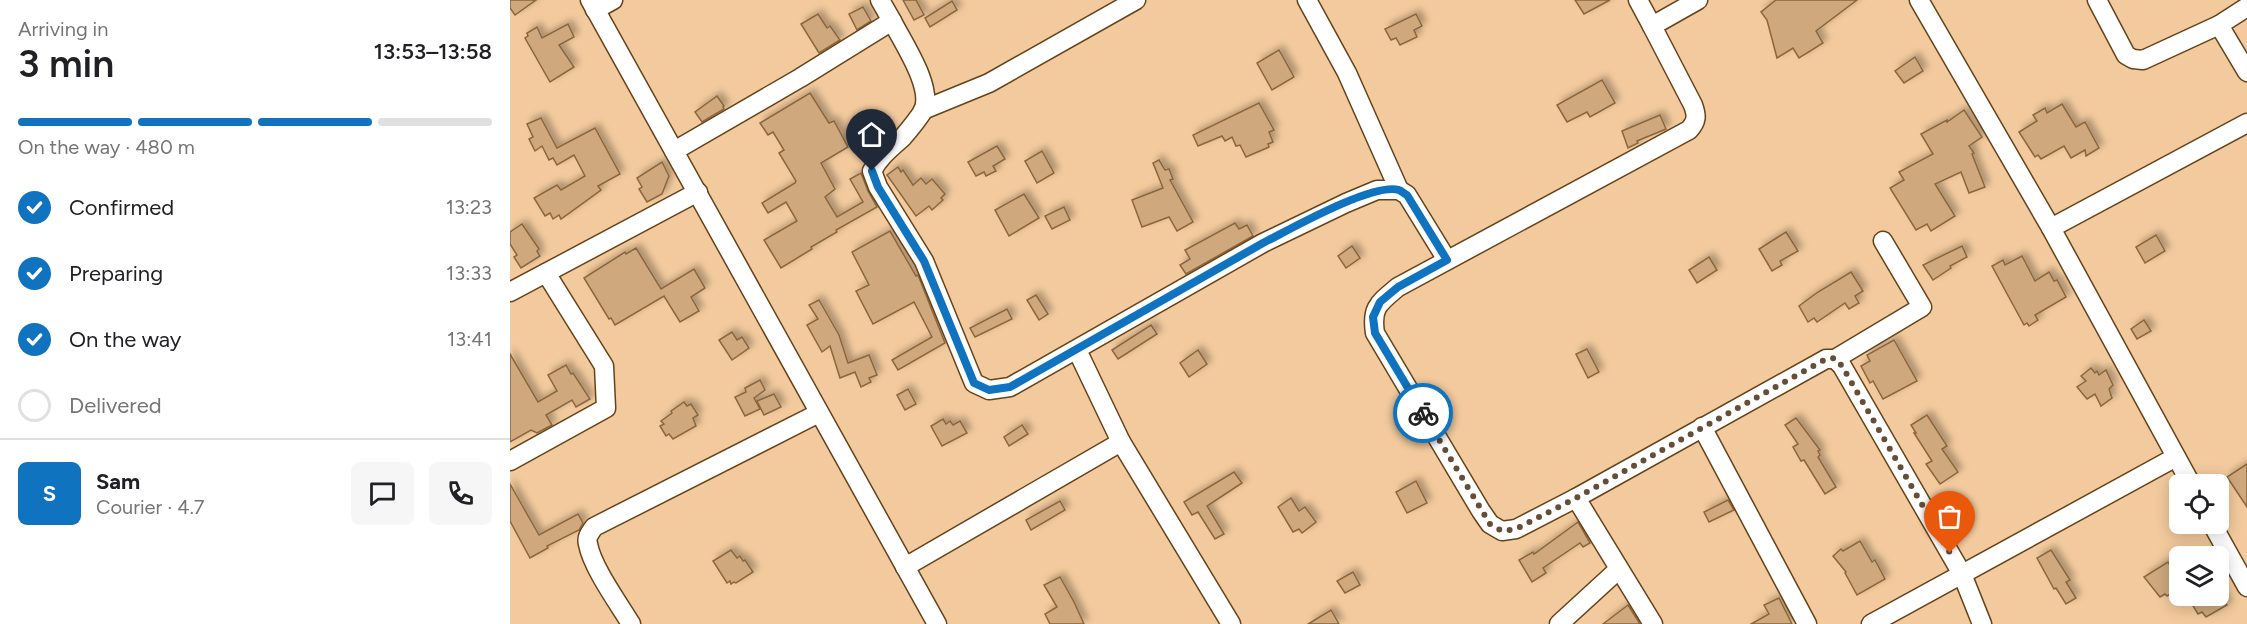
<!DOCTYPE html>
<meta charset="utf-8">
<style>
body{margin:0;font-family:Figtree,sans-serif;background:#f6f6f6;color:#202124;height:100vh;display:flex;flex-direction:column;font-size:22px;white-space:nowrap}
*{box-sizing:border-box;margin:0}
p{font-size:20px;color:#757577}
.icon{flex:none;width:33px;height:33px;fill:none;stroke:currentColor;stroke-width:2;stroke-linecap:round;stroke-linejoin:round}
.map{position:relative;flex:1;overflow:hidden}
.details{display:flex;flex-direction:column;background:#fff;width:510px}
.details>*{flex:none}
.controls{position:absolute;left:1659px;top:474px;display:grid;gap:12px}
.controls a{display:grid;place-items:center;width:60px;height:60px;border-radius:9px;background:#fff;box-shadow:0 3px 15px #0003;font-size:30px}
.pin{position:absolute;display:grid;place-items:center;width:51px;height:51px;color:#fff;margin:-62px -26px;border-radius:50% 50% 50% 0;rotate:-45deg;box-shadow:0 0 6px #0007}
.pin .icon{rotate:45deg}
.courier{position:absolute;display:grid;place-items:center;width:60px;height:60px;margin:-30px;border:4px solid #1073bf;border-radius:50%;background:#fff;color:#222;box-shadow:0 2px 8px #0007}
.headline em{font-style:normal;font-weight:600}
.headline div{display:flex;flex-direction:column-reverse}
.headline{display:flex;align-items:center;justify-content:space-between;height:102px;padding:0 18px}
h1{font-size:39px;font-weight:600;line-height:45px}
.bar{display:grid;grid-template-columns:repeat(4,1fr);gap:9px 6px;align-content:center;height:72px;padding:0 18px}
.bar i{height:8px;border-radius:4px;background:#e0e0e0}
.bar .active{background:#1073bf}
.bar p{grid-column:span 4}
.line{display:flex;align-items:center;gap:15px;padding:0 18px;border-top:2px solid #e0e0e0}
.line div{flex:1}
.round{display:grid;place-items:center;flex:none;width:63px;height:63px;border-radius:9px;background:#f6f6f6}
ol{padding:0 18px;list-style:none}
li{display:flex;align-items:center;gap:18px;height:66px}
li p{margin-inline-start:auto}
li .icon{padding:6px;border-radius:50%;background:#1073bf;color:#fff;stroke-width:4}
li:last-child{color:#757577}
li i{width:33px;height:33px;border:3px solid #e0e0e0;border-radius:50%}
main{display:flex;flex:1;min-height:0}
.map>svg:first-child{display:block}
.building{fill:#cfa87d;stroke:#8a663d;stroke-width:1.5;filter:url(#shadow)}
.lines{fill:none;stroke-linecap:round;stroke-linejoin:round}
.minor-casing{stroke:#654318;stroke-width:21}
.minor{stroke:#fff;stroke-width:18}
.done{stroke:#654e37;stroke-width:6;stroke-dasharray:0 10.8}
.route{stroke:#1073bf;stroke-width:8}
</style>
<main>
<section class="details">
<div class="headline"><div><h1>3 min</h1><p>Arriving in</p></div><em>13:53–13:58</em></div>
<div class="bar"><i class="active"></i><i class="active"></i><i class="active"></i><i></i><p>On the way · 480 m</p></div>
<ol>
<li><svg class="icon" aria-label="check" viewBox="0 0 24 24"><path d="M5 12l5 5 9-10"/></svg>Confirmed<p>13:23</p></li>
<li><svg class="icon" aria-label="check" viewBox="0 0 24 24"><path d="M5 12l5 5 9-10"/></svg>Preparing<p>13:33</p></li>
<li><svg class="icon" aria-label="check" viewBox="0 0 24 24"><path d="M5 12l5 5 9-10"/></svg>On the way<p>13:41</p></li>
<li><i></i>Delivered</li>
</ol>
<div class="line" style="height:108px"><b class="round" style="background:#1073bf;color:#fff">S</b><div><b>Sam</b><p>Courier · 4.7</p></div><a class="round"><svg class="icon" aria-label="chat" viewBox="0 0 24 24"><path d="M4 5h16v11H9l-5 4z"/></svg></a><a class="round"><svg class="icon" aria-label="phone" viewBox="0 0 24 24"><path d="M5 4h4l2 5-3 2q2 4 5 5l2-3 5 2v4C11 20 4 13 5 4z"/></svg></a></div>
</section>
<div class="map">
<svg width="1737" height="624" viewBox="0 0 1737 624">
<defs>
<filter id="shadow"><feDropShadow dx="4.5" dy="-4.5" stdDeviation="3" flood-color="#0004"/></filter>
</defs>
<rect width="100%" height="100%" fill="#f2ca9d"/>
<g class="building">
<path d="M0 0H26L5 15 0 8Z"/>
<path d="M393 0H406L414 15 404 20Z"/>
<path d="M1065 0H1100L1074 14Z"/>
<path d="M1266 0H1347L1306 31 1313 43 1289 58 1283 48 1267 58 1257 20 1251 12Z"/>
<path d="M442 1 447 10 420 27 415 18Z"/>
<path d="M353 7 361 21 347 30 339 14Z"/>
<path d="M308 14 317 28 320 26 330 40 309 53 291 24Z"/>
<path d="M906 14 912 26 904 30 907 37 890 45 886 38 881 40 875 29Z"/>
<path d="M58 24 64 37 49 45 64 67 40 82 15 38 18 36 17 33 27 27 32 38Z"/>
<path d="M769 50 784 77 762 90 747 63Z"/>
<path d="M1405 57 1413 71 1394 83 1385 71Z"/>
<path d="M1092 80 1105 103 1080 117 1077 112 1057 122 1047 105Z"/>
<path d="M300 93 319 123 324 121 338 147 311 163 325 189 315 197 327 217 353 202 340 179 351 173 358 191 367 207 326 230 327 232 301 247 302 249 271 268 254 240 287 221 276 202 258 213 252 203 285 183 286 181 269 153 274 150 263 132 258 135 250 123Z"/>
<path d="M207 96 214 106 213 107 214 109 192 122 185 112Z"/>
<path d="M749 103 764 130 759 132 763 142 758 144 759 147 736 157 730 145 726 146 722 137 715 141 712 136 688 146 683 135Z"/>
<path d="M1552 104 1566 127 1575 122 1589 148 1576 156 1575 150 1561 158 1554 146 1531 159 1528 155 1525 157 1509 132 1527 121 1523 115 1535 108 1537 113Z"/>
<path d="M1454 110 1472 137 1459 146 1464 153 1462 154 1475 187 1459 193 1451 172 1425 184 1445 216 1421 231 1417 224 1406 230 1380 188 1394 180 1389 172 1423 154 1411 134 1437 120V122Z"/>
<path d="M1150 115 1156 129 1127 141 1128 143 1118 148 1112 131Z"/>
<path d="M31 118 47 148 85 128 110 174 88 186 91 190 51 219 49 215 43 219 40 213 35 216 24 198 47 185 51 190 75 176 64 155 47 165 43 158 39 160 32 146 25 151 19 139 23 137 17 124Z"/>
<path d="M487 146 495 159 483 166 486 171 476 176 474 172 466 176 458 162Z"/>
<path d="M532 151 544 173 527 183 515 161Z"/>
<path d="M649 160 655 170 659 169 663 179 660 180 683 222 667 231 659 217 632 227 622 200 653 188 643 163Z"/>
<path d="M152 162 159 176 152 194 137 202 129 189 132 187 127 178Z"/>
<path d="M388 167 391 172 393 170 403 185 411 178 416 184 422 179 435 194 431 198 433 200 422 210 419 206 406 216 377 175Z"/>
<path d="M514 194 529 218 499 236 485 210Z"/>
<path d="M554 207 560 220 542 229 535 216Z"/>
<path d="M725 223 729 229 737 225 743 236 676 274 670 265 680 259 675 250Z"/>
<path d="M12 224 29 249 27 251 30 256 11 268 4 257 7 255 0 244V232Z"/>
<path d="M380 231 406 276 408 275 435 343 388 370 382 360 422 337 404 302 363 324 346 291 359 285 342 252Z"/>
<path d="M1276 232 1288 251 1270 261 1272 265 1262 271 1249 249Z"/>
<path d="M1646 235 1655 251 1635 263 1626 247Z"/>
<path d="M842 246 850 258 836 268 828 256Z"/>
<path d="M1452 246 1457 257 1440 266 1441 268 1423 280 1413 265Z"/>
<path d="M126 248 151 289 184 269 195 288 181 297 189 311 170 322 154 296 105 325 101 318 99 319 74 278 115 252 116 254Z"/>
<path d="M1512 256 1525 281 1539 272 1544 281 1547 280 1556 297 1525 315 1528 320 1519 326 1517 323 1514 325 1482 266 1493 260 1495 265Z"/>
<path d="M1199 257 1207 270 1187 283 1179 270Z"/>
<path d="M1341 272 1353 291 1345 296 1349 303 1339 309 1335 303 1307 322 1304 318 1298 322 1289 306 1308 292Z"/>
<path d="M526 295 538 314 529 320 517 300Z"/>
<path d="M309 300 329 335 338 363 359 355 367 375 359 378 361 382 351 387 345 372 330 378 320 346 312 352 297 325 308 319 299 305Z"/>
<path d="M497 309 502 319 465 337 460 328Z"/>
<path d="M1634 320 1641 331 1627 339 1621 329Z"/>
<path d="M641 325 647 334 608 359 602 350Z"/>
<path d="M222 332 227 340 232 337 239 348 222 360 209 340Z"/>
<path d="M1384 340 1407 381 1373 399 1363 381 1360 383 1351 366 1360 361 1357 355Z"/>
<path d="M1077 349 1089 372 1078 378 1066 354Z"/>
<path d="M688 350 697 364 679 377 670 363Z"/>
<path d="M0 354 28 402 47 391 38 375 56 365 61 374 63 373 80 399 66 407 62 400 36 415 42 425 27 433 21 430 0 442Z"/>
<path d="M1581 368 1585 373 1587 371 1589 375 1596 370 1603 385 1599 389 1602 398 1591 406 1585 394 1577 399 1567 387 1576 381 1571 376Z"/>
<path d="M250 380 255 390 244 398 250 409 235 416 225 397 236 392 235 388Z"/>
<path d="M398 389 406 404 395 410 387 395Z"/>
<path d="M264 394 271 407 254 415 247 401Z"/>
<path d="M174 402 177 406 181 404 188 415 183 418 186 426 163 439 159 434 156 436 150 426 154 424 151 421 162 413 161 411Z"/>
<path d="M1417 415 1437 446 1432 449 1448 472 1430 484 1416 464 1422 461 1404 433H1406L1401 425Z"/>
<path d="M1286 418 1310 450 1308 451 1310 455 1308 457 1326 487 1315 494 1294 460 1291 461 1283 447 1288 444 1275 425Z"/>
<path d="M433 419 436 424 440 421 443 425 450 421 457 433 432 446 421 426Z"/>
<path d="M512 425 518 434 499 446 494 437Z"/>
<path d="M1737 464V507L1717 477Z"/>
<path d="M724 472 732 483 697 506 714 534 705 539 688 512 682 515 674 502Z"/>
<path d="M906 481 917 503 897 513 886 492Z"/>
<path d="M0 484 29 535 68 514 73 523 69 530 37 546 38 548 20 558 0 521Z"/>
<path d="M781 498 789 511 795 507 806 522 792 533 789 529 783 532 768 507Z"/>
<path d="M1218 500 1224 510 1199 522 1194 512Z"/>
<path d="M550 501 555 510 521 530 516 520Z"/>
<path d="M1068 522 1080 543 1073 547 1070 543 1033 568 1036 573 1022 582 1009 560 1023 552 1024 554Z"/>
<path d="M1350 541 1362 562 1365 560 1375 579 1347 595 1335 573 1336 572 1323 556 1331 549 1333 551Z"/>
<path d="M221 550 227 558 230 556 233 561 235 560 243 572 226 583 224 582 221 584 220 581 217 583 203 561Z"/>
<path d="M1541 550 1560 580 1556 582 1566 598 1556 604 1546 588 1544 589 1527 558Z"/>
<path d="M1658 562 1663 571 1670 567V588L1657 596 1655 594 1650 597 1634 577Z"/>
<path d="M843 572 850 585 835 593 827 581Z"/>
<path d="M550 577 564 602 574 624H540L535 614 547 607 534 585Z"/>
<path d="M1677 596H1711L1717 605 1696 617 1692 612 1688 614Z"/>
<path d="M1269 598 1282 624H1241L1259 614 1254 605Z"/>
<path d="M1118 605 1130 624H1093Z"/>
<path d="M821 610 829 624H798Z"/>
</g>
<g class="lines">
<g class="minor-casing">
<g id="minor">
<path d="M80 0 427 624"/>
<path d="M370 0 382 21"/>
<path d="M797 0 837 73 889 190"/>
<path d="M1128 0 1142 26 1188 0"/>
<path d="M1409 0 1541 228 1681 484"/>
<path d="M1587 0 1616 55 1623 59 1633 60 1709 25 1737 7"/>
<path d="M85 10 103 0"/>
<path d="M1709 25 1737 72"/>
<path d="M1142 26 1183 105C1187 116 1187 121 1179 130L888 287C869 303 861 307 865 333L971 511 980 524 992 531 1006 529 1066 498 1316 359H1325L1332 366 1452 574 1472 624"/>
<path d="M413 110 479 83 626 0"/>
<path d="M164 151 290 78 382 21C393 43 424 88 413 111 408 119 399 130 393 137 381 148 370 156 362 171L368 187 414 261 464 383 479 390 500 387 753 243 836 203 867 190H889L897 195 937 260"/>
<path d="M1541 228 1737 123"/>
<path d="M0 292 188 192"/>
<path d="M1325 359 1412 307 1373 241"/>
<path d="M1192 427 1297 624"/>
<path d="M611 442 721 624"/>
<path d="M0 461 96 408 94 366 36 273"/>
<path d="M1066 498 1143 624"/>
<path d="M1702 524 1737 587"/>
<path d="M395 567 611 442 567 350"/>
<path d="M121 624C109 604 82 567 78 544 76 537 80 533 84 527L309 413"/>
<path d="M1049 624 1109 569"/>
<path d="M1361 624 1666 457"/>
</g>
</g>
<use href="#minor" class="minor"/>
</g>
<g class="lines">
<path class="done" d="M913 413 980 524 992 531 1006 529 1066 498 1316 359 1325 358 1332 366 1440 553"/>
<path class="route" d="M362 171 368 187 414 261 464 383 479 390 500 387 753 243C779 230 863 182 889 190 890 190 896 195 897 195L937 260 888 287 870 302 863 317 865 333 913 413"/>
</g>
</svg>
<div class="controls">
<a><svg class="icon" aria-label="locate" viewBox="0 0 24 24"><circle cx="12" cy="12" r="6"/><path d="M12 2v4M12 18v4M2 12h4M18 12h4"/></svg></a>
<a><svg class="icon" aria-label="layers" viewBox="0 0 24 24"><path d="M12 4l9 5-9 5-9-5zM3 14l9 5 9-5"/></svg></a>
</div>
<div class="pin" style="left:1440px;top:553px;background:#ea580c"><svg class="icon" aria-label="bag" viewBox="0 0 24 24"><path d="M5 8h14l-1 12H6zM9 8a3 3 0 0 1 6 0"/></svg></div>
<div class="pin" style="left:362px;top:171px;background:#1f2937"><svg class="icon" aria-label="home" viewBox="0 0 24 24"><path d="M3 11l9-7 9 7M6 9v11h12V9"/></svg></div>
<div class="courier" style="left:913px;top:413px"><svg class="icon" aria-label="bike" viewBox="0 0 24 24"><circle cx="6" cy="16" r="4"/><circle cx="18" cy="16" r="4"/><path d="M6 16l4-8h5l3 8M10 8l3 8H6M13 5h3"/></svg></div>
</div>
</main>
